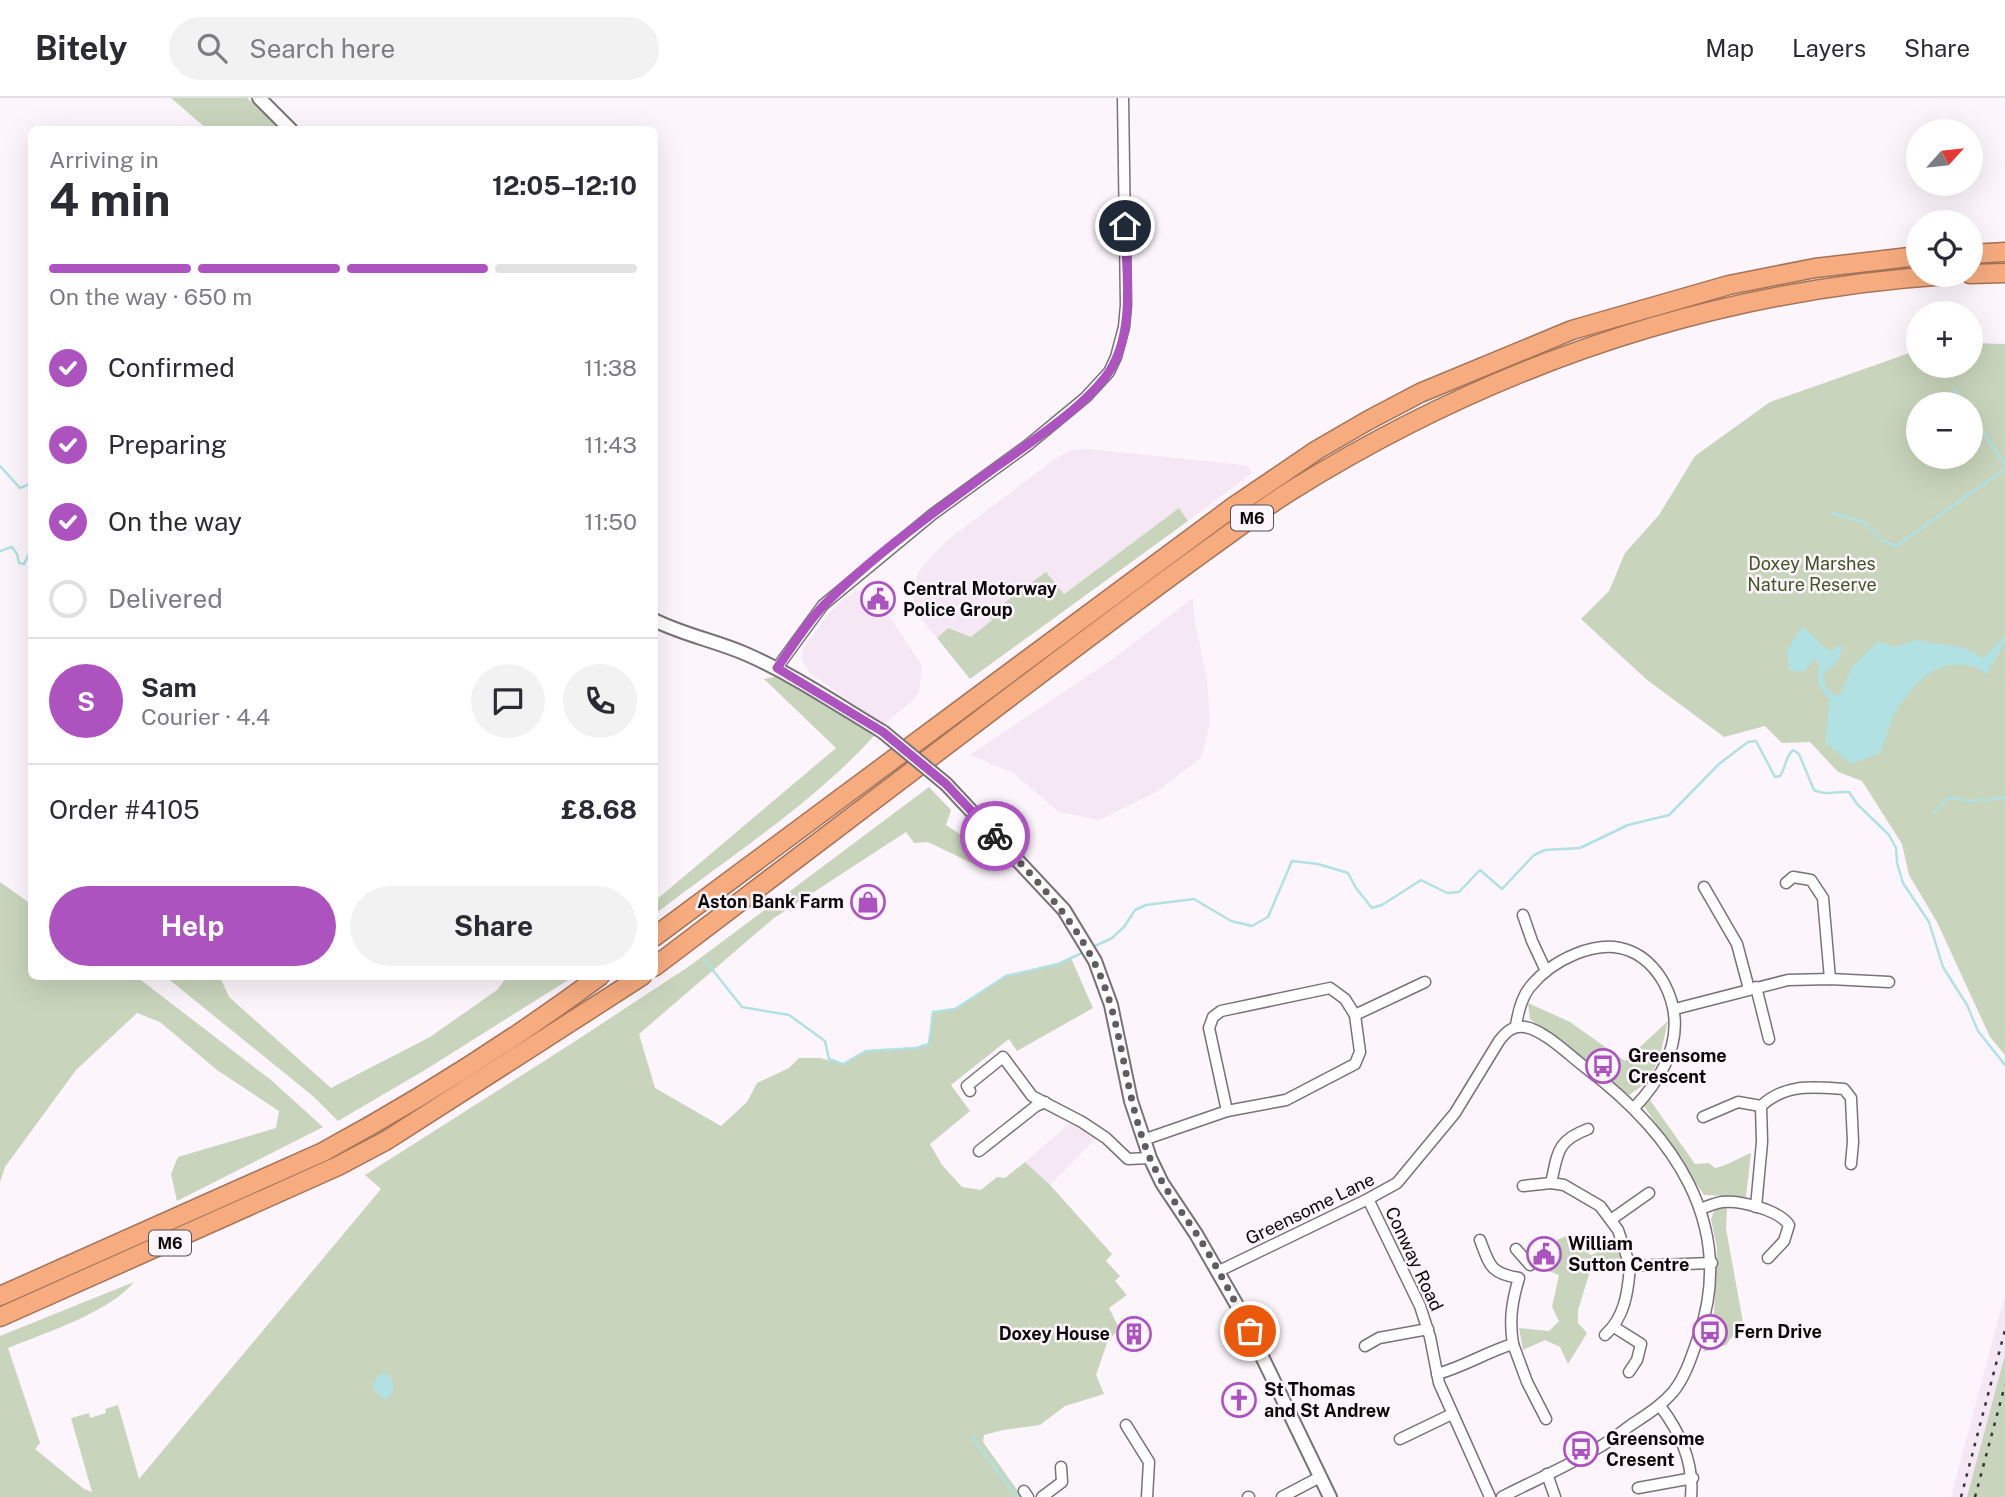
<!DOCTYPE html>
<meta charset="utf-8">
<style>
body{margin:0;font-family:"Public Sans",sans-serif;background:#f2f2f3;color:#2b2b33;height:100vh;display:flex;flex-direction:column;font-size:26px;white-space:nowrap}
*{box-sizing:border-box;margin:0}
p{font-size:23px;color:#7c7c81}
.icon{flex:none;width:38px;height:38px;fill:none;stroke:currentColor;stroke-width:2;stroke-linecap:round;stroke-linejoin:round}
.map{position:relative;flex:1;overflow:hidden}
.side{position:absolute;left:28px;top:28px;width:630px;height:854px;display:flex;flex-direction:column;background:#fff;border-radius:10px;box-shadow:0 7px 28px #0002}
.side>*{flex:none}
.needle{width:46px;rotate:63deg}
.tools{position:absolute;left:1906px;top:21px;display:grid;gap:14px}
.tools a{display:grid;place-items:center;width:77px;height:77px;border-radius:50%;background:#fff;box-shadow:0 7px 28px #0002;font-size:35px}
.pin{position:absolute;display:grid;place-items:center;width:60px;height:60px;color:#fff;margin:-30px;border:4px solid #fff;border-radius:50%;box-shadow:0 2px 7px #0007}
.courier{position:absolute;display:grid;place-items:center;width:70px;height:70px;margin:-35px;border:5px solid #ac53c0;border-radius:50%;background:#fff;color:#222;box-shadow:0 2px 9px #0007}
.summary em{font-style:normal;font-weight:700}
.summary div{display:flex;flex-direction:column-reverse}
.summary{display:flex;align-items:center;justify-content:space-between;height:119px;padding:0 21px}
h1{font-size:46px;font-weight:700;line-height:52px}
.bar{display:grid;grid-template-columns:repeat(4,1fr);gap:10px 7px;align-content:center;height:84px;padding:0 21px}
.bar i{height:9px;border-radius:5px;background:#e1e1e2}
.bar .current{background:#ac53c0}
.bar p{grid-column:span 4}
.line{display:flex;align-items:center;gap:18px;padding:0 21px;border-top:2px solid #e1e1e2}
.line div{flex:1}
.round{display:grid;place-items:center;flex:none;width:74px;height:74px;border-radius:37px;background:#f2f2f3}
ol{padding:0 21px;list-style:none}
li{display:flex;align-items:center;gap:21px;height:77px}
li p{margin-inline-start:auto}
li .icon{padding:7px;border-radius:50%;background:#ac53c0;color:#fff;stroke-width:4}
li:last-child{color:#7c7c81}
li i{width:38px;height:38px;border:4px solid #e1e1e2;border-radius:50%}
.action{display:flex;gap:14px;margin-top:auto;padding:14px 21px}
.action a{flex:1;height:80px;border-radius:42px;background:#ac53c0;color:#fff;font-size:28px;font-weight:700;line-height:80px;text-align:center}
.action a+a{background:#f2f2f3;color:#2b2b33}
header{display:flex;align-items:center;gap:42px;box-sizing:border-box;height:98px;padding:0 35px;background:#fff;border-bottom:2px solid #e1e1e2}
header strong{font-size:33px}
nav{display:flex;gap:38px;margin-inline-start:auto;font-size:24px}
.search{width:490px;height:63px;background:#f2f2f3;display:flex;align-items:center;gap:18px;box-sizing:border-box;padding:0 24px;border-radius:38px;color:#7c7c81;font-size:26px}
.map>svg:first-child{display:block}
.built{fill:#f5e7f4}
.green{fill:#c8d4bb;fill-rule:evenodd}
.water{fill:#b1e1e2}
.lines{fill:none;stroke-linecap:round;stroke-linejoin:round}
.stream{stroke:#b1e1e2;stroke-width:2.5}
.minor-casing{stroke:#797278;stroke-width:13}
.tertiary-casing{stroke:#797278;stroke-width:16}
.motorway-casing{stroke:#a57357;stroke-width:21}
.minor{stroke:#fff;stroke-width:10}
.tertiary{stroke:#fff;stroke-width:12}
.motorway{stroke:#f7ac7f;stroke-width:18}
.rail{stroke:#373436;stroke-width:2.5;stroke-dasharray:3.5 7;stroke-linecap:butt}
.tertiary-bridge-casing{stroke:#797278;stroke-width:16;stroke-linecap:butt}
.tertiary-bridge{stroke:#fff;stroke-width:12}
.done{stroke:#615c60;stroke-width:7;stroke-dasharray:0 12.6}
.route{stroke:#ac53c0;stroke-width:9}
.labels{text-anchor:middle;stroke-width:5;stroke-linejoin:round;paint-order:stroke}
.shield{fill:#fdf5fc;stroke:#555054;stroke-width:2}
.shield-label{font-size:16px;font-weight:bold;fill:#0d0a0c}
.park-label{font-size:18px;fill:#3f5523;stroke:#fdf5fc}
.poi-label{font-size:18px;font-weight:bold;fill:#0d0a0c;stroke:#fdf5fc;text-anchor:start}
.street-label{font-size:18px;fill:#0d0a0c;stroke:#fdf5fc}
</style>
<header>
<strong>Bitely</strong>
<div class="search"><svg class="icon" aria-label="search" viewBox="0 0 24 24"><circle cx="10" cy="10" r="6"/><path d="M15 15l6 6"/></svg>Search here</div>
<nav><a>Map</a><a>Layers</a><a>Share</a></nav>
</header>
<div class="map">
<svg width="2005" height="1399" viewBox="0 0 2005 1399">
<rect width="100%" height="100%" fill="#fdf5fc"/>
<g class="built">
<path d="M1087 351 1225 365 1248 368 1252 375 1188 423 1179 410 1063 496 1047 475 988 517 992 522 971 539 948 530 937 540 917 516 913 502 918 474 945 444 1051 364 1070 352Z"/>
<path d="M858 492 889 518 922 568 919 594 913 602 883 627 810 575 801 560 803 551 829 515 845 500Z"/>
<path d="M1193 500 1194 519 1207 581 1210 625 1201 660 1156 694 1099 722 1059 714 1013 675 970 657 1114 560Z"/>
<path d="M1072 1023 1097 1039 1050 1087 1025 1064Z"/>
<path d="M2005 1196V1322L1985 1399H1951Z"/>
</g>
<g class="green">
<path d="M171 0H247L282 31H207Z"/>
<path d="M1971 245 2005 246V957L1990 939 1937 824 1909 777 1902 746 1862 683 1838 674 1810 644 1782 645 1765 628 1724 639 1646 581 1581 521 1609 493 1625 455 1659 417 1695 358 1770 304 1918 252V268H1970ZM1918 306H1970V359H1918Z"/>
<path d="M1179 410 1188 423 970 581 937 540 948 530 971 539 992 522 988 517 1046 474 1064 496Z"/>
<path d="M780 578 874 638C811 707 729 759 655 816V803L836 650 764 581Z"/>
<path d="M929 689 951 712 946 727 1003 764 988 773 928 744 914 745 906 734 774 820 639 936 655 990 721 1028 747 1004 757 985 789 970 799 960H820L843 966 866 953 915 950 928 946 933 914 955 911 1006 878 1058 866 1071 860 1093 910 1017 953 1009 941 951 987 970 1013 930 1046 942 1067 962 1089 981 1092 997 1079 1005 1080 1025 1064 1050 1087 1112 1156 1106 1163 1120 1178 1115 1183 1127 1197 1109 1210 1119 1230 1107 1245 1096 1277 1104 1296 1065 1308 1040 1327 1003 1332 984 1337 983 1344 1022 1399H0V1238L134 1184C110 1214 45 1235 8 1250L40 1345 35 1351 84 1391 92 1394 71 1320 89 1315 90 1320 106 1315 105 1311 118 1307 139 1381 381 1091 365 1077 574 944 691 867Z"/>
<path d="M0 784 31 806 32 878 137 879 271 982 323 1029 177 1103 171 1076 178 1059 276 1030 279 1013 217 972 160 924 137 915 76 972 5 1069 0 1084Z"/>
<path d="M166 879H220L229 899 331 990 430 939 497 892 507 879H573L425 972 338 1023 314 999Z"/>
<path d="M1528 905 1570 924 1625 963 1668 923 1660 958 1649 983 1629 997 1530 921Z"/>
<path d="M1650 1002 1695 1066 1709 1065 1715 1070C1729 1067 1738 1060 1751 1055L1746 1099 1704 1097 1644 1008Z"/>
<path d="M1721 1109 1727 1110 1726 1131 1743 1224 1726 1247 1703 1254 1711 1241 1714 1217 1717 1150 1711 1121 1714 1113Z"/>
<path d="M1566 1138 1591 1157 1619 1145 1623 1161 1591 1170 1578 1212V1225L1587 1235 1568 1266 1560 1249 1545 1242 1523 1252 1519 1230 1549 1233 1559 1223 1552 1209 1559 1177 1543 1171 1559 1156 1557 1142Z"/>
<path d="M2005 1257V1399H1967Z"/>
</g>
<g class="water">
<path d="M1802 529C1817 537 1816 547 1832 553L1841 545C1843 561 1835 567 1823 576L1826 589 1835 598 1842 594 1851 570 1878 543 1895 549 1916 542 1965 550 1983 560 2005 538C2005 551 1992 563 1987 577 1972 562 1944 565 1927 577 1918 584 1908 596 1901 605 1891 619 1886 640 1880 655L1851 666 1825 644 1830 602C1818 591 1817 581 1819 565L1815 561 1804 574 1789 572 1787 552Z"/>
<path d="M386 1275 393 1283V1294L386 1301 374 1293 373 1285 380 1276Z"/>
</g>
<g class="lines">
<g class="stream">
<path d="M1954 291 1965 306"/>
<path d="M1970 315 2005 366"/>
<path d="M0 368 20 390 32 385"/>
<path d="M1832 415 1866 425 1879 441 1896 448 2005 371"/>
<path d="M0 453 12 449 17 456 19 465 24 466 32 450"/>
<path d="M1934 715 1948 700 1973 703 2005 700"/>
<path d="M1093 849 1112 840 1124 829 1135 812 1146 807 1194 801 1231 823 1252 828 1268 819 1292 763 1318 766 1348 775 1356 790 1372 810 1382 807 1421 782 1447 795 1459 794 1480 772 1502 791 1534 757 1545 752 1580 750 1628 727 1669 717 1719 666 1748 644 1756 643 1775 679 1780 678C1786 669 1785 659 1793 652L1799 656 1814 692C1827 698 1835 693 1849 694L1857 706 1889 737 1896 750 1897 765 1903 785 1929 824 1943 869 1967 907 1978 933 2005 967"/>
<path d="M704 861 742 909 789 917 825 943 829 961 843 966 866 953 916 950 929 946 933 914 955 911 1006 878 1058 866 1084 854"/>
<path d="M972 1339 1017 1399"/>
</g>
<g class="minor-casing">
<g id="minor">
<path d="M777 570 823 507 933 416 1028 347 1086 299 1109 274 1116 259 1124 229 1126 207 1123 0"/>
<path d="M1786 785 1793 779 1811 782 1823 800 1830 881"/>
<path d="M1704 789 1737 846 1749 891"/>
<path d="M1523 817 1532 843 1546 873"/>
<path d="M1756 889 1769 941"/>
<path d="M1675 911 1788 882 1830 881 1889 884"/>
<path d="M1516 928C1518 914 1521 900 1530 889 1551 863 1597 839 1630 853 1645 859 1656 871 1664 885 1689 932 1667 975 1634 1010"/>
<path d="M970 993 967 988 1003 959 1032 998 1082 1024 1106 1040 1128 1061 1150 1060"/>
<path d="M1227 1013 1209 930 1213 919 1221 913 1330 890 1345 901 1355 917"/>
<path d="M1703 1019 1738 1004 1761 1008"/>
<path d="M1143 1042 1227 1013 1286 1002 1355 966 1360 954 1355 917 1425 884"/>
<path d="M979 1053 1036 1008 1045 1004"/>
<path d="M1551 1085C1558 1055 1556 1043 1588 1031"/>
<path d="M1523 1088 1551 1085 1564 1087 1600 1108 1618 1132 1630 1168 1712 1165"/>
<path d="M1368 1101 1420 1208 1430 1239 1439 1285 1490 1399"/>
<path d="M1756 1109 1762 1044 1761 1008C1786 985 1813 989 1844 991L1851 1000 1853 1044 1851 1066"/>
<path d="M1701 1111C1708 1108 1715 1105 1722 1104 1740 1102 1779 1112 1789 1127L1784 1143 1768 1160"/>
<path d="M1612 1121 1649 1095"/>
<path d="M1516 1151 1530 1167"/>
<path d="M1219 1173 1368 1101 1397 1085 1455 1015 1499 943C1506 934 1513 927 1525 929 1544 932 1570 958 1586 970 1672 1035 1737 1125 1699 1237 1692 1257 1686 1278 1673 1294 1661 1308 1646 1317 1631 1327 1620 1335 1609 1344 1596 1351 1566 1369 1533 1383 1502 1399"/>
<path d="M1614 1229 1641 1246 1637 1262 1629 1274"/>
<path d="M1605 1237C1625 1219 1628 1194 1630 1168"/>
<path d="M1513 1246 1527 1284 1546 1321"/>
<path d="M1365 1248 1379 1240 1428 1231"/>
<path d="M1437 1276C1464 1269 1486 1254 1513 1246 1509 1222 1512 1203 1519 1180 1490 1175 1490 1168 1480 1142"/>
<path d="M1660 1308C1680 1334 1694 1366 1691 1399"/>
<path d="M1126 1327 1149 1364 1147 1399"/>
<path d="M1400 1341 1452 1316"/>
<path d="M1547 1376 1555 1399"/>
<path d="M1638 1390 1693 1380"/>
<path d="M1024 1393 1028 1399"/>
<path d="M1042 1399 1062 1384 1061 1369"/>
<path d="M1248 1399H1249"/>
<path d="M1282 1399 1320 1379"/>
</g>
</g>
<g class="tertiary-casing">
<g id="tertiary">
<path d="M259 0 291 32"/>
<path d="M654 522C684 537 716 543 746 556 794 577 838 607 883 634"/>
<path d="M946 686 1064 812 1095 863 1111 907 1131 1003 1150 1060 1162 1085 1196 1136 1238 1209 1330 1399"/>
</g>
</g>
<g class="motorway-casing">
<g id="motorway">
<path d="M1970 156 2005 154"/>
<path d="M1970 176 2005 175"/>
<path d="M654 839 1233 409 1317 352 1367 323 1420 295 1572 232 1729 187 1815 170 1918 158"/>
<path d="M654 869C775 776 897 684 1019 592 1085 542 1151 492 1218 444 1242 427 1266 408 1292 392 1493 267 1711 192 1948 177"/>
<path d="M0 1198 323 1054C419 1002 512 943 600 878"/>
<path d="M0 1219 338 1068 387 1042 642 878"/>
</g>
</g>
<use href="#minor" class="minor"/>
<use href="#tertiary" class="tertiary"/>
<use href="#motorway" class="motorway"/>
<g class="rail">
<path d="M1961 1399 2005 1232"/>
<path d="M1975 1399 2005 1287"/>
</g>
<g class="tertiary-bridge-casing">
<path id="tertiary-bridge" d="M883 634 946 686"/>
</g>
<use href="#tertiary-bridge" class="tertiary-bridge"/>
</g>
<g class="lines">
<path class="done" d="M995 738C1044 790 1091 837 1111 908 1125 958 1129 1009 1149 1058 1161 1086 1179 1110 1196 1135 1216 1166 1233 1200 1250 1233"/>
<path class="route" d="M995 738 946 686 883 634 777 570C792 549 807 524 825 506 870 461 926 420 978 382 1017 353 1082 313 1109 274 1136 233 1126 173 1125 128"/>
</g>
<defs>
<g id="civic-ring" transform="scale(1.75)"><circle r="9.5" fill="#fdf5fc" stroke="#ac53c0" stroke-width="1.5"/><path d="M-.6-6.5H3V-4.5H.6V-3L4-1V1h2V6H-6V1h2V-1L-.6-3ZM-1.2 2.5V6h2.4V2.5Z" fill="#ac53c0"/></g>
<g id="shop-ring" transform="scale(1.75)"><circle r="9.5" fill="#fdf5fc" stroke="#ac53c0" stroke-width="1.5"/><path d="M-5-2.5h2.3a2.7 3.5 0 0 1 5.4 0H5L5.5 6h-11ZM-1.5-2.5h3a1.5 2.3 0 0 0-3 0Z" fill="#ac53c0"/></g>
<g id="bus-ring" transform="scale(1.75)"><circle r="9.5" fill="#fdf5fc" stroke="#ac53c0" stroke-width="1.5"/><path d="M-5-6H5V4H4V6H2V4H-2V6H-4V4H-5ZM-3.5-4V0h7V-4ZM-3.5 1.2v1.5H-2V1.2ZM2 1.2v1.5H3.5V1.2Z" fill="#ac53c0"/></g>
<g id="building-ring" transform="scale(1.75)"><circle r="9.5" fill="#fdf5fc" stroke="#ac53c0" stroke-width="1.5"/><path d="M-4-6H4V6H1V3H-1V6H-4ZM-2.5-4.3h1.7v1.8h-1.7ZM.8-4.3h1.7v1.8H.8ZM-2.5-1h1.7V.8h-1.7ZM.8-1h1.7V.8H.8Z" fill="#ac53c0"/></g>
<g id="church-ring" transform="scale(1.75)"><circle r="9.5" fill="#fdf5fc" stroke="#ac53c0" stroke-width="1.5"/><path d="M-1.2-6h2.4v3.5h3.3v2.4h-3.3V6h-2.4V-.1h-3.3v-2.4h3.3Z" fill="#ac53c0"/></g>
</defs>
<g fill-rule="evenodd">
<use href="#civic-ring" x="878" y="501"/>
<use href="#shop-ring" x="868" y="804"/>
<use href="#bus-ring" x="1603" y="968"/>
<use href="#civic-ring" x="1544" y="1156"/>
<use href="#bus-ring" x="1710" y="1234"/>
<use href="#building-ring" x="1134" y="1236"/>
<use href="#church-ring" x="1239" y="1302"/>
<use href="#bus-ring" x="1581" y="1351"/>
</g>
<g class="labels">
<g class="shield">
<rect x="1231" y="407.5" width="42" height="25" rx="5"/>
<rect x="149" y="1132.5" width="42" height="25" rx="5"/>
</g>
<g class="shield-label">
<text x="1252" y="426">M6</text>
<text x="170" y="1151">M6</text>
</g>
<g class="park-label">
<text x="1812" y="472">Doxey Marshes<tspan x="1812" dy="21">Nature Reserve</tspan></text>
</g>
<g class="poi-label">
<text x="903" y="497">Central Motorway<tspan x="903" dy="21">Police Group</tspan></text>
<text x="844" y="810" text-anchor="end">Aston Bank Farm</text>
<text x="1628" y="964">Greensome<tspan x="1628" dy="21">Crescent</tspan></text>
<text x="1568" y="1152">William<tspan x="1568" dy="21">Sutton Centre</tspan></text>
<text x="1734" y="1240">Fern Drive</text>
<text x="1110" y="1242" text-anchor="end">Doxey House</text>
<text x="1264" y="1298">St Thomas<tspan x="1264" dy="21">and St Andrew</tspan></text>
<text x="1606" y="1347">Greensome<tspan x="1606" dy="21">Cresent</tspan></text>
</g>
<g class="street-label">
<text transform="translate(1310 1111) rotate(-26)" y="6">Greensome Lane</text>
<text transform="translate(1414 1161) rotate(65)" y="6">Conway Road</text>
</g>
</g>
</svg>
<div class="tools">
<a><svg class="needle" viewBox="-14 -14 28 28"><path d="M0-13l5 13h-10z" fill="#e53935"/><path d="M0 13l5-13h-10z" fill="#7c7c81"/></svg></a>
<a><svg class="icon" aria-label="locate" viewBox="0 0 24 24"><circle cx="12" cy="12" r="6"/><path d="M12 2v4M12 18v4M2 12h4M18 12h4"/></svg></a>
<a>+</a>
<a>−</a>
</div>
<div class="pin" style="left:1250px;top:1233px;background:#ea580c"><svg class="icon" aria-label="bag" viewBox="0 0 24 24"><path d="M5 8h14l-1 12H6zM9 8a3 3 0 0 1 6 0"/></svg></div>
<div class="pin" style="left:1125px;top:128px;background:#1f2937"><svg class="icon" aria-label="home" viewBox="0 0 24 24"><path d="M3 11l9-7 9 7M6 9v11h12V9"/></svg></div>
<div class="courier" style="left:995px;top:738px"><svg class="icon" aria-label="bike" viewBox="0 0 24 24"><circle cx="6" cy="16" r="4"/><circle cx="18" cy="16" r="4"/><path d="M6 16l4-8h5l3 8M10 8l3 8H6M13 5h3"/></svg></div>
<section class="side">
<div class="summary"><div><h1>4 min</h1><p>Arriving in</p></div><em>12:05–12:10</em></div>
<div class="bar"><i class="current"></i><i class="current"></i><i class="current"></i><i></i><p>On the way · 650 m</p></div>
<ol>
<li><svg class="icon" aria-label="check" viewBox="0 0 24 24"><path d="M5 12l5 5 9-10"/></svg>Confirmed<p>11:38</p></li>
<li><svg class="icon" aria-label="check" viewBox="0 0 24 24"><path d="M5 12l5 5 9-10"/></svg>Preparing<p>11:43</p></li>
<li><svg class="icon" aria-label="check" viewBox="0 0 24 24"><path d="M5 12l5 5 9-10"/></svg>On the way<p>11:50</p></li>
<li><i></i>Delivered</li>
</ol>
<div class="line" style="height:126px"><b class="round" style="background:#ac53c0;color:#fff">S</b><div><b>Sam</b><p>Courier · 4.4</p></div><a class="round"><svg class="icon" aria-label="chat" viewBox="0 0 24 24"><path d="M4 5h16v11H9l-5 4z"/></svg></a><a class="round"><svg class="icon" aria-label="phone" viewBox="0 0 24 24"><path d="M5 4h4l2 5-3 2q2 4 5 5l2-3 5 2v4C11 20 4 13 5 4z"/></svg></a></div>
<div class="line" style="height:91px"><div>Order #4105</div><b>£8.68</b></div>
<div class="action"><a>Help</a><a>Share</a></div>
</section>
</div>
